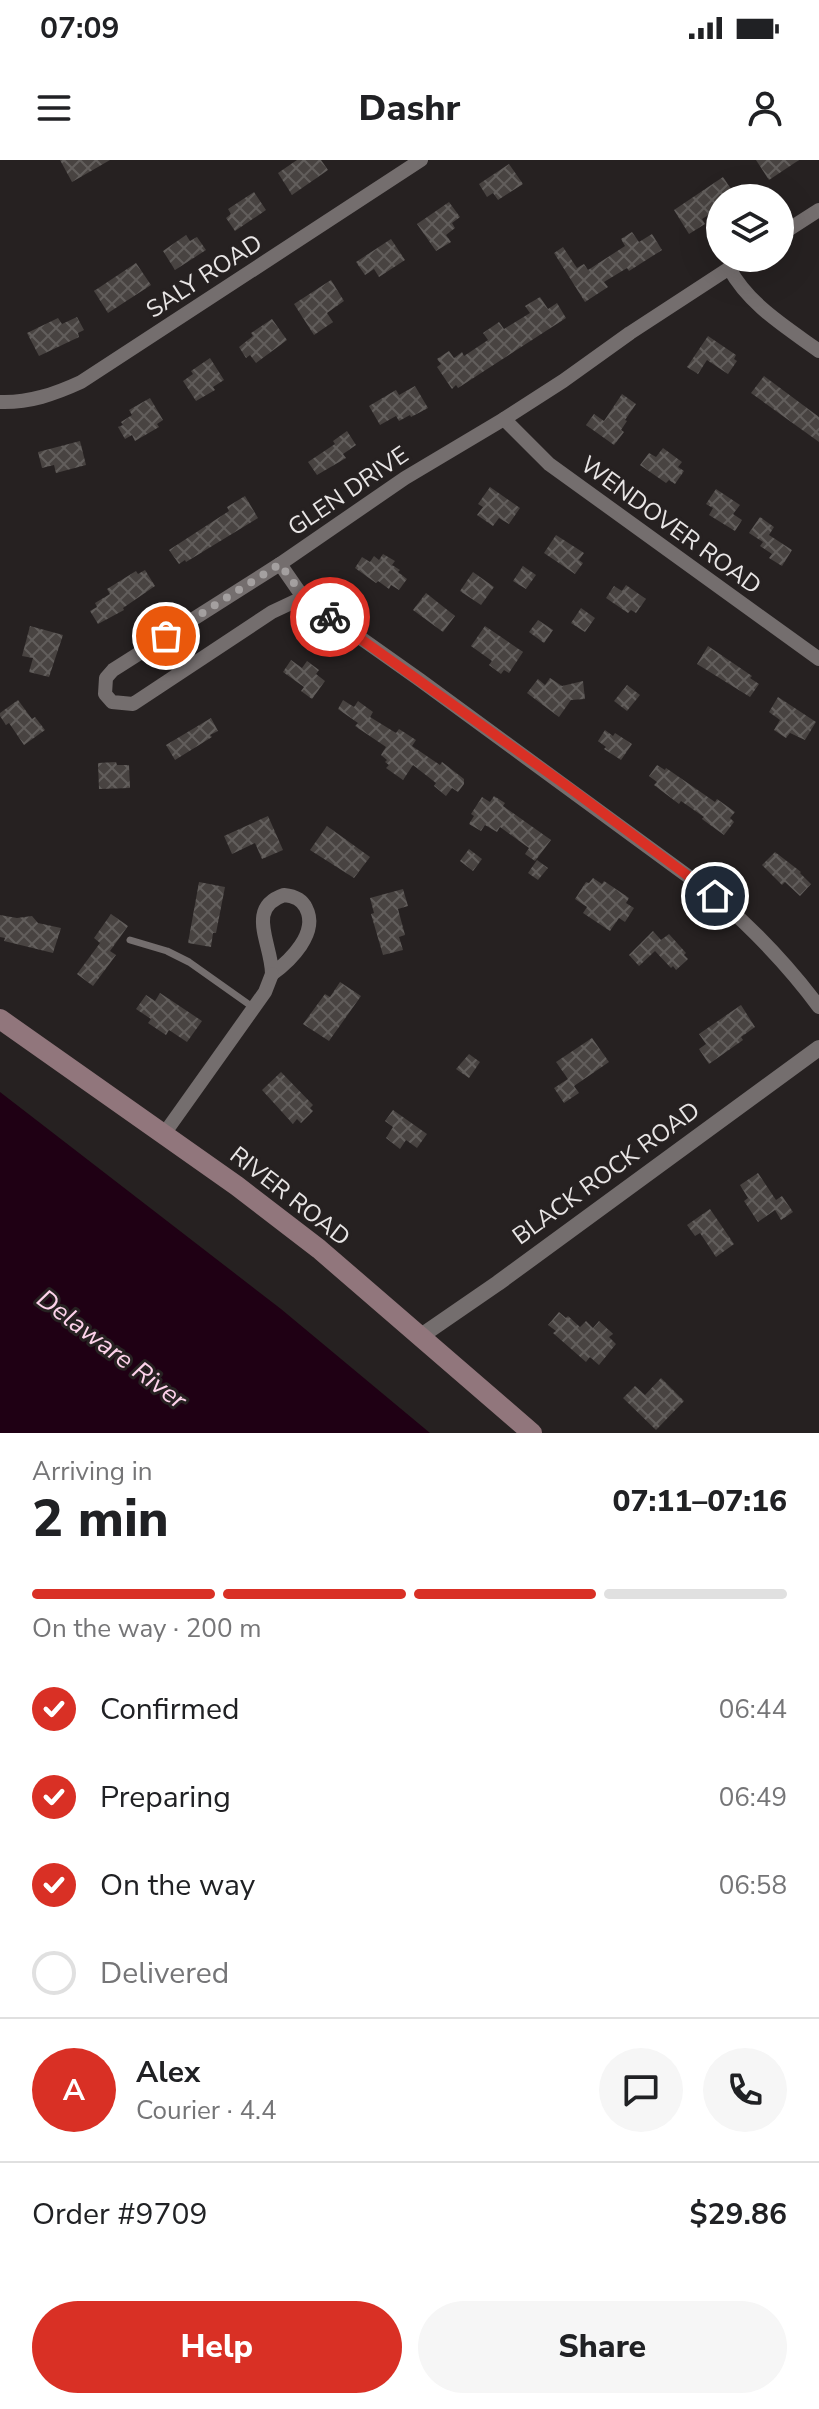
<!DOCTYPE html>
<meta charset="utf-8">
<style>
body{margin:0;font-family:"Nunito Sans",sans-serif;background:#f6f6f6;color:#202124;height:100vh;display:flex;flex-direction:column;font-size:30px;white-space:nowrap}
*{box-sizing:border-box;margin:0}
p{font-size:26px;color:#757577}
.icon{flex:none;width:44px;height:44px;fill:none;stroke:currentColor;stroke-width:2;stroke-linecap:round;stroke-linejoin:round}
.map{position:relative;height:1273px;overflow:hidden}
.drawer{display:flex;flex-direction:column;background:#fff;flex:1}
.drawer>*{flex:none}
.controls{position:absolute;left:706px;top:24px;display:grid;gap:16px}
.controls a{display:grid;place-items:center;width:88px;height:88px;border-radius:50%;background:#fff;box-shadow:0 8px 32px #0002;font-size:40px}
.pin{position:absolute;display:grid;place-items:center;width:68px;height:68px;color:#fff;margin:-34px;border:4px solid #fff;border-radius:50%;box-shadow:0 2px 8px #0007}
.courier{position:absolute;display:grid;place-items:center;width:80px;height:80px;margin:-40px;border:6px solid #d93025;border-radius:50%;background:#fff;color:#222;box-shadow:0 2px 10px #0007}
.overview em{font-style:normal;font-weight:800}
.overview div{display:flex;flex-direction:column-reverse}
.overview{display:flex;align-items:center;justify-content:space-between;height:136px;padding:0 32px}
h1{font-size:52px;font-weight:800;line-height:60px}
.bar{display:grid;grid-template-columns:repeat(4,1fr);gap:12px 8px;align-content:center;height:96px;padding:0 32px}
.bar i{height:10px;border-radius:6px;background:#e0e0e0}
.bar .selected{background:#d93025}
.bar p{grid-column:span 4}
.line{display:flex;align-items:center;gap:20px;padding:0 32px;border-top:2px solid #e0e0e0}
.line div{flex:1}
.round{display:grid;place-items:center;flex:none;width:84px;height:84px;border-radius:42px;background:#f6f6f6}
ol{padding:0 32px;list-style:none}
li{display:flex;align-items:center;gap:24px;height:88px}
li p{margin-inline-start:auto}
li .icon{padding:8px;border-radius:50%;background:#d93025;color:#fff;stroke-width:4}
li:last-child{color:#757577}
li i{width:44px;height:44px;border:4px solid #e0e0e0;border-radius:50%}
.primary-button{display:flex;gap:16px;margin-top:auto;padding:16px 32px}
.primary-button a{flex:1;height:92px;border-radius:48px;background:#d93025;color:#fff;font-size:32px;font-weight:800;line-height:92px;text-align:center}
.primary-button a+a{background:#f6f6f6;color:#202124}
.status{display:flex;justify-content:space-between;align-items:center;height:56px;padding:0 40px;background:#fff;direction:ltr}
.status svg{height:22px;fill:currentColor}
header{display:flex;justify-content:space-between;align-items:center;height:104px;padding:0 32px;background:#fff;font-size:36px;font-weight:800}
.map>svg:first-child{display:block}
.water{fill:#1f0014}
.building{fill:url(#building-cross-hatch)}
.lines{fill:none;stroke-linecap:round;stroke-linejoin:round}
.service{stroke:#746e6e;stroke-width:7}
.minor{stroke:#746e6e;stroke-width:14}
.tertiary{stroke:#746e6e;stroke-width:16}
.secondary{stroke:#91767c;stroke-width:20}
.done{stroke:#a4a0a0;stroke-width:8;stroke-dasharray:0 14.4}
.route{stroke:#d93025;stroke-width:10}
.labels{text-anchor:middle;stroke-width:6;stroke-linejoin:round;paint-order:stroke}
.street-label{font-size:24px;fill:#e8e5e5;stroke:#262121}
.water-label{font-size:26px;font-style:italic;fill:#fdd2ea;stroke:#262121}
</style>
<div class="status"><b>07:09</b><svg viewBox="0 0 49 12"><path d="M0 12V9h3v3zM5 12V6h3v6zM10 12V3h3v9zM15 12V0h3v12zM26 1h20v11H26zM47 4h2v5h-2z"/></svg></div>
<header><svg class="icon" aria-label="menu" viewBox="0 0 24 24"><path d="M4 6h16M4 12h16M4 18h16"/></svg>Dashr<svg class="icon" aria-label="person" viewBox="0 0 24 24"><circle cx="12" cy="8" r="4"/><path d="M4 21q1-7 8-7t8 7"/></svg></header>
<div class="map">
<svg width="819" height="1273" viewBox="0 0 819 1273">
<defs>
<pattern id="building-cross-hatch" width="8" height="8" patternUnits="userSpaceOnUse" patternTransform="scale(2)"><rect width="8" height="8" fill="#484341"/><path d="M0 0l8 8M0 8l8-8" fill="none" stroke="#625e5c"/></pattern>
</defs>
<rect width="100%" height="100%" fill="#262121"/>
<path class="water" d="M0 932 281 1149 430 1273H0Z"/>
<g class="building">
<path d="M60 0H110L72 22Z"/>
<path d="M297 0H321L328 10 292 35 278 13Z"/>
<path d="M756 0H799L769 20Z"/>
<path d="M509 4 523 24 498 40 493 33 487 37 479 24Z"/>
<path d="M723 17 733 32 720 38 714 44 718 49 702 59 705 64 689 74 674 50Z"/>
<path d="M254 32 266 50 235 71 226 58 231 54 228 49Z"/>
<path d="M449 42 460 57 452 63 455 68 446 75 451 82 436 91 417 64Z"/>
<path d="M632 72 639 82 652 74 662 90 629 111 627 108 604 122 608 127 585 142 554 93 563 87 577 108 584 104 588 110 625 86 621 79Z"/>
<path d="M186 75 190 81 197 77 206 90 175 110 163 91Z"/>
<path d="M391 79 405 100 379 117 374 109 365 115 356 102Z"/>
<path d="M136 103 151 125 108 153 94 131Z"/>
<path d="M331 120 344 141 327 153 333 162 314 175 294 144Z"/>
<path d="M540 137 548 149 557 143 566 158 458 228 456 225 452 229 437 207 441 204 437 199 449 191 454 198 462 192 464 196 488 180 483 173 499 162 504 169 530 153 525 146Z"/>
<path d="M77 157 84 170 78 173 79 177 39 196 27 173 58 158 62 164Z"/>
<path d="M272 159 287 180 256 203 250 195 246 198 239 187 253 176 251 173Z"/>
<path d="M708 176 736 195 734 199 737 201 728 214 707 200 698 214 687 207Z"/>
<path d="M210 198 224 220 213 227 215 230 196 241 183 221 193 214 191 211Z"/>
<path d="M764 216 819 257V282L751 233Z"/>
<path d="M415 226 428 248 411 257 410 255 399 261 396 256 380 265 369 246 396 230 399 235Z"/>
<path d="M622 234 636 244 625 260 627 261 621 270 624 272 614 285 586 265 594 254 604 261Z"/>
<path d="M150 238 163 260 157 264 159 267 135 281 132 275 125 279 118 267 123 265 121 262 132 255 129 250Z"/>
<path d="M347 271 356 285 343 294 346 298 317 315 308 302 335 284 333 281Z"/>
<path d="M80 281 86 305 56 313 54 305 42 308 38 292Z"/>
<path d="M663 288 682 302 678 307 684 311 675 324 669 320 666 323 640 305 649 293 656 297Z"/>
<path d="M490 327 520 348 509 364 499 358 493 366 477 355 483 347 478 344Z"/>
<path d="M716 329 740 345 733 354 742 360 735 371 709 355 713 348 706 344Z"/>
<path d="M245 336 258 358 186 402 185 400 179 404 169 390 229 351 227 347Z"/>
<path d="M760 357 774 367 769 375 792 390 782 406 769 398 772 394 760 386 763 382 749 373Z"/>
<path d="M556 375 584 393 579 400 583 403 575 414 544 393Z"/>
<path d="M383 394 395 401 392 405 400 410 398 412 407 419 399 430 391 425 389 429 378 421 376 423 355 408 362 397 370 402 374 396 379 400Z"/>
<path d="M523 406 536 415 526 429 513 421Z"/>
<path d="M145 410 155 426 123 448 124 450 98 464 90 451 97 447 95 443 110 434 107 429 136 411 138 414Z"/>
<path d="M473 412 494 427 481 445 460 431Z"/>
<path d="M626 425 646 439 636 453 631 450 628 453 606 438 614 426 622 431Z"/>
<path d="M426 433 455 456 443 472 413 450Z"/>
<path d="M581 448 595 458 585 472 571 463Z"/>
<path d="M538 460 553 470 544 483 529 472Z"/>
<path d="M30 466 63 475 49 517 29 512 33 498 22 496Z"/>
<path d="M485 466 523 492 509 513 504 510 501 514 489 505 492 501 471 486Z"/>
<path d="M708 486 752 516 750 518 759 524 750 537 697 504Z"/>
<path d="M291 500 302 508 307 501 319 510 316 514 325 521 312 539 301 531 304 527 283 512Z"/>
<path d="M550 518 562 526 583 521 585 539 571 540 559 557 527 533 538 519 545 525Z"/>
<path d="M627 525 640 535 627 551 614 541Z"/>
<path d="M778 537 816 562 805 580 790 573 786 578 774 570 780 560 769 552Z"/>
<path d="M18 540 32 559 35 557 45 570 24 585 9 563 6 565 0 556V553Z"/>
<path d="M343 540 354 547 358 541 373 552 370 557 396 573 399 569 416 580 412 586 440 605 442 602 464 619V624L458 632 452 628 446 636 434 626 436 623 413 605 403 620 386 608 389 605 385 602 387 600 381 595 386 587 355 566 358 563 338 549Z"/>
<path d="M211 558 218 571 210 575 212 577 175 600 166 585Z"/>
<path d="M605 570 613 576 615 573 632 584 621 600 604 589 606 587 598 581Z"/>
<path d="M116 602 117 605H129L130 628 99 629 98 603Z"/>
<path d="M657 605 665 610 666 608 715 642 717 639 735 652 730 658 734 662 724 675 702 659 704 657 681 641 679 644 654 625 657 622 649 616Z"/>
<path d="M494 636 505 643 503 646 551 680 535 701 525 694 529 688 500 667 497 672 485 665 481 671 469 664 474 656 471 654 482 637 490 642Z"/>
<path d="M268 656 283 690 262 699 255 683 232 694 224 676Z"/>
<path d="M327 666 370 697 354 718 310 690Z"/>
<path d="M469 689 482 699 473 711 460 701Z"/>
<path d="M775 692 801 712 800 713 811 724 800 736 785 722 782 725 762 705Z"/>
<path d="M537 700 548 708 538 720 528 713Z"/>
<path d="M593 718 602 724 604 721 629 738 626 743 634 748 625 762 619 758 610 771 583 753 587 747 575 739 586 722 589 723Z"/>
<path d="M199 722 225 727 216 773H213L211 787 188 783Z"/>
<path d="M403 729 408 746 398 749 405 775 399 777 403 790 383 795 371 754 374 753 370 738Z"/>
<path d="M111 754 128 766 110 791 116 795 93 826 77 814 100 783 94 778Z"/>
<path d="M0 755 17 758 32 756 38 763 61 768 53 793 4 781 5 778 0 777Z"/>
<path d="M653 771 661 780 669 774 686 793 684 795 688 799 676 810 673 806 671 808 655 791 639 806 629 795Z"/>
<path d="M340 822 361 836 329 881 303 864 325 834 330 837Z"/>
<path d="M160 833 202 861 187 882 169 870 166 875 148 863 151 859 136 849 146 835 155 841Z"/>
<path d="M741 845 755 867 741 877 743 880 709 904 699 889 706 884 699 874Z"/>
<path d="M592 878 609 902 574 926 579 933 564 943 554 928 568 919 556 902Z"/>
<path d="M469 894 480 902 469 918 456 909Z"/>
<path d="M281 912 313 945 310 948 313 951 301 963 297 959 293 964 262 930Z"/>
<path d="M393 950 427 974 417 988 406 980 400 989 386 978 393 967 385 961Z"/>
<path d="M758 1013 776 1040 782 1036 793 1052 781 1060 775 1050 758 1062 744 1041 748 1038 740 1025Z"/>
<path d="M710 1049 734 1084 716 1097 700 1073 695 1076 687 1065Z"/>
<path d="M559 1152 566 1158 568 1156 580 1167 586 1161 593 1168 599 1161 613 1174 609 1177 616 1184 599 1205 590 1197 586 1202 553 1173 556 1171 548 1165Z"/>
<path d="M661 1218 684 1241 656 1270 623 1238 635 1226 645 1235Z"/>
</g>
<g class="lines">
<path class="service" d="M130 780 167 791 189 802 254 848"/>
<g class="minor">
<path d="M780 75 819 50"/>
<path d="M729 108C749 145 786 167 819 191"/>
<path d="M0 242C29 243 55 234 81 222L421 0"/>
<path d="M504 259 549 304 819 499"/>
<path d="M280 404 298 430 314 445 420 520 715 736C754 770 788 805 819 847"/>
<path d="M304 437 272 452 133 544 112 542 105 534 106 518 113 510 280 404 405 318 504 259 563 221 630 173 745 98"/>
<path d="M284 735C294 736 302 739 306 748 319 773 290 801 272 814 272 784 245 748 284 735Z"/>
<path d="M164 974 265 832 272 814"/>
</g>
<path class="tertiary" d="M421 1176 498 1123 819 888"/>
<path class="secondary" d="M0 859 237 1026 319 1089 532 1273"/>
</g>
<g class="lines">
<path class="done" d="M166 476 280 404 304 437 330 457"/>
<path class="route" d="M330 457 567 626 715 736"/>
</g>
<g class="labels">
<g class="street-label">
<text transform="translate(204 116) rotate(-33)" y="8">SALY ROAD</text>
<text transform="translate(348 331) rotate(-34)" y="8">GLEN DRIVE</text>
<text transform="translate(671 365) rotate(36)" y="8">WENDOVER ROAD</text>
<text transform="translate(606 1013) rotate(-36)" y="8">BLACK ROCK ROAD</text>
<text transform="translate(290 1036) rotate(38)" y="8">RIVER ROAD</text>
</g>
<g class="water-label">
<text transform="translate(112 1189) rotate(37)" y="9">Delaware River</text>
</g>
</g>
</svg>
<div class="controls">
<a><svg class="icon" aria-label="layers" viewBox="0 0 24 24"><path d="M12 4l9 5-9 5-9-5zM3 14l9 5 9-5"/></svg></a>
</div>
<div class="pin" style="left:166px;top:476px;background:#ea580c"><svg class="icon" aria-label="bag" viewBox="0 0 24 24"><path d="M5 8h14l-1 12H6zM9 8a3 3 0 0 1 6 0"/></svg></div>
<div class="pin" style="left:715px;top:736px;background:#1f2937"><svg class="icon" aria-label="home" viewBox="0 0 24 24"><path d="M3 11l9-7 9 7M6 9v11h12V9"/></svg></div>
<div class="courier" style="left:330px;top:457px"><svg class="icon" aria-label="bike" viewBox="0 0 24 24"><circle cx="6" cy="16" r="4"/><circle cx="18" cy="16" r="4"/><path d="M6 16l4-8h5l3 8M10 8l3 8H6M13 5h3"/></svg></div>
</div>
<section class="drawer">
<div class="overview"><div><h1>2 min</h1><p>Arriving in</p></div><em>07:11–07:16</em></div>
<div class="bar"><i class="selected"></i><i class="selected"></i><i class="selected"></i><i></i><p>On the way · 200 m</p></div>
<ol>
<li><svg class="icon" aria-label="check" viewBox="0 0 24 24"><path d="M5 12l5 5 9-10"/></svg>Confirmed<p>06:44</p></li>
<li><svg class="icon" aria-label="check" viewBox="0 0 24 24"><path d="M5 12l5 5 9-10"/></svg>Preparing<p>06:49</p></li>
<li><svg class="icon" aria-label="check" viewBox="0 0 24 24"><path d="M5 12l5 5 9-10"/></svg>On the way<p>06:58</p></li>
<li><i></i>Delivered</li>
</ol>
<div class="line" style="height:144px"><b class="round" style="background:#d93025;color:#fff">A</b><div><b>Alex</b><p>Courier · 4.4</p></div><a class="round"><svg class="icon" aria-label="chat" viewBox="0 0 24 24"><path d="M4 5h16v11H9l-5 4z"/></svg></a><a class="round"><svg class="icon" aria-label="phone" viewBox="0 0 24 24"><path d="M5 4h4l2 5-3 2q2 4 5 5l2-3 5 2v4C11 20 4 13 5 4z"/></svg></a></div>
<div class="line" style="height:104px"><div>Order #9709</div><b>$29.86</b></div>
<div class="primary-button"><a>Help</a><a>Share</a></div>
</section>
